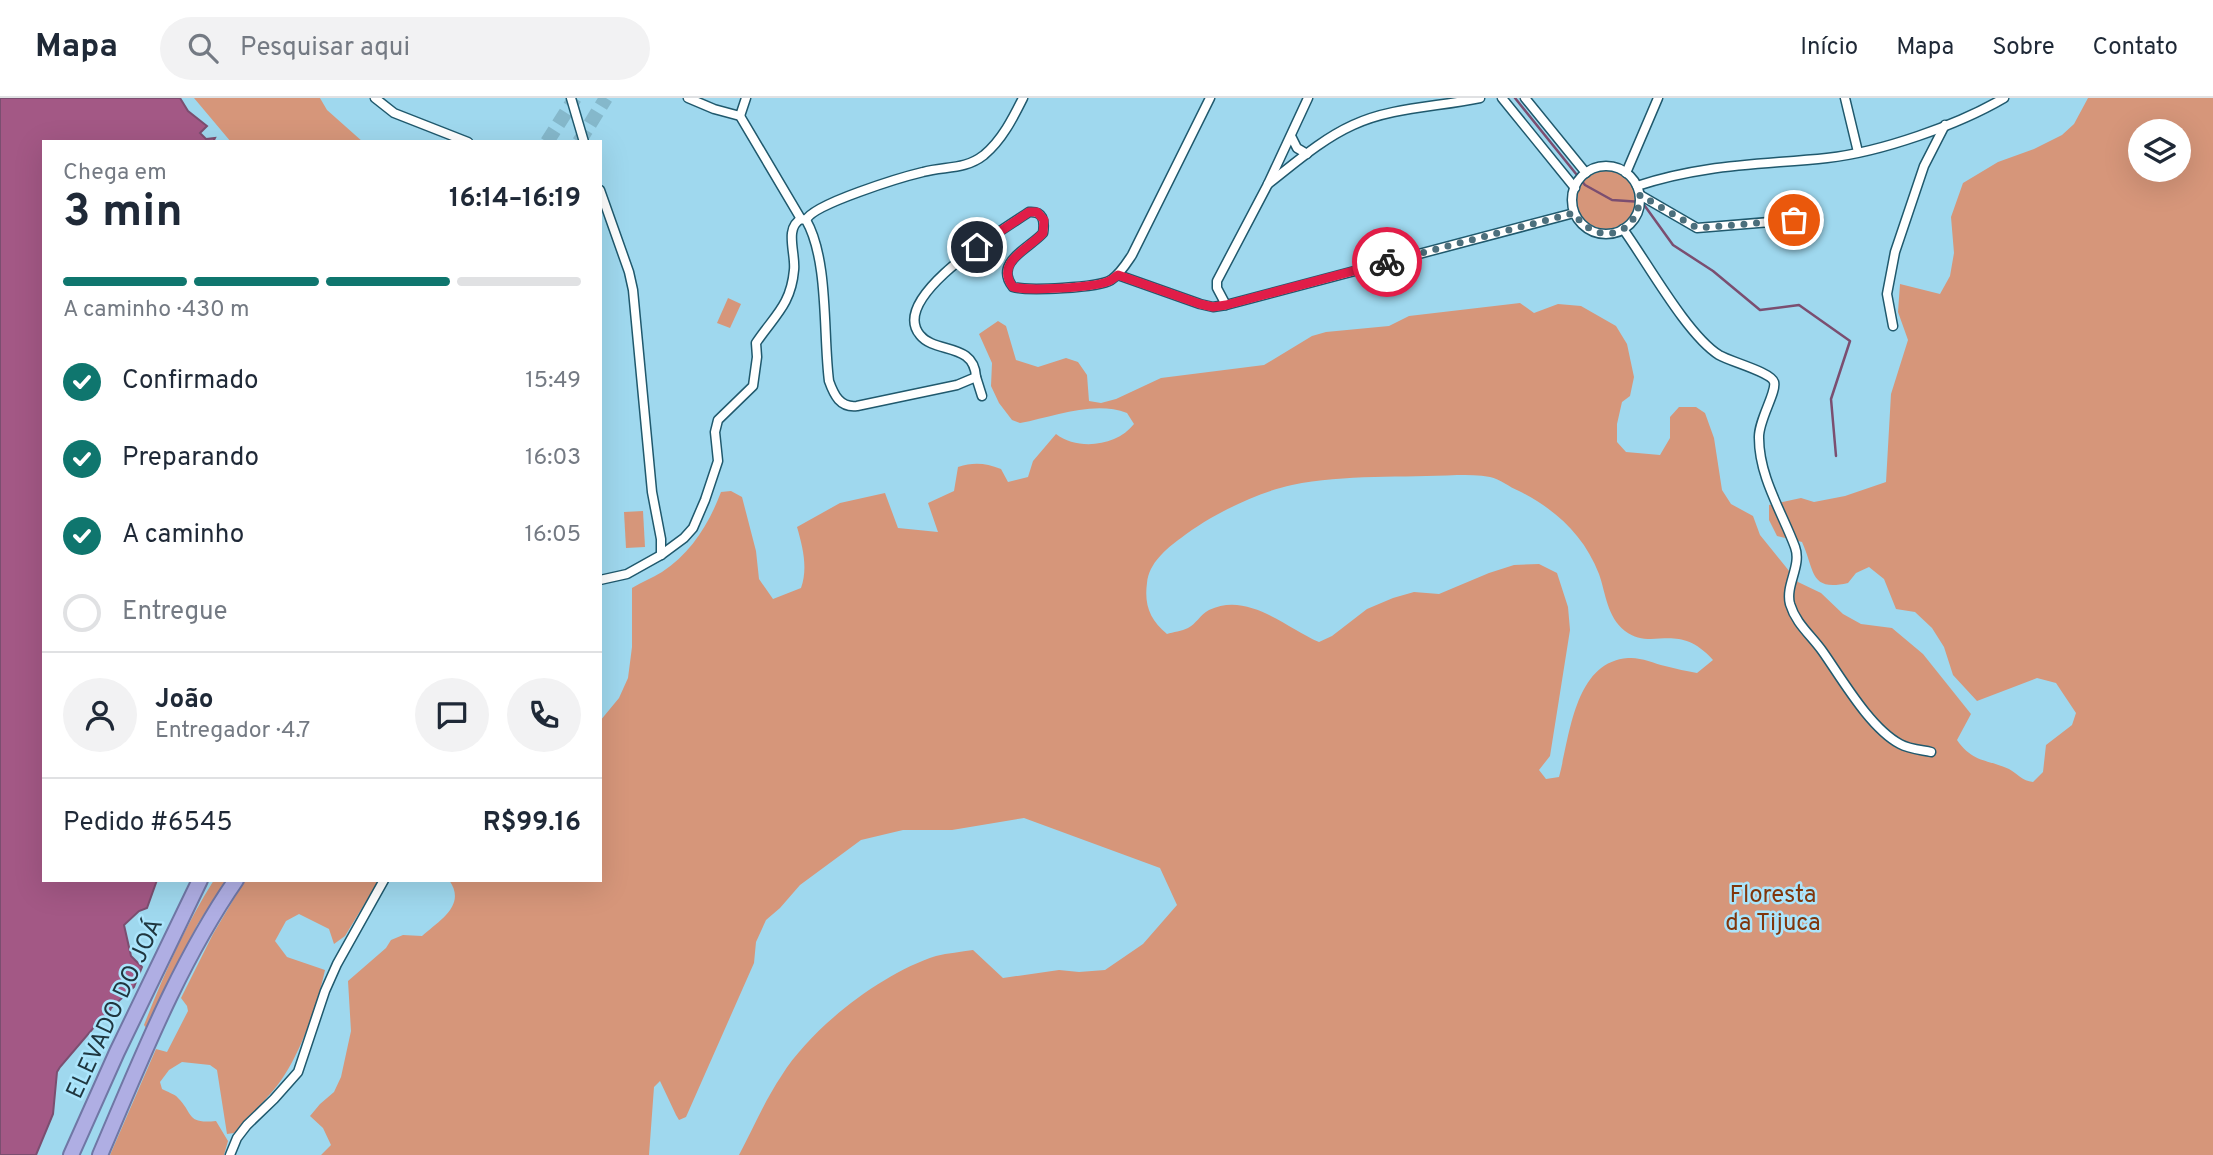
<!DOCTYPE html>
<html lang="pt">
<meta charset="utf-8">
<style>
body{margin:0;font-family:Overpass,sans-serif;background:#f2f2f3;color:#1f2937;height:100vh;display:flex;flex-direction:column;font-size:26px;white-space:nowrap}
*{box-sizing:border-box;margin:0}
p{font-size:23px;color:#747a83}
.icon{flex:none;width:38px;height:38px;fill:none;stroke:currentColor;stroke-width:2;stroke-linecap:round;stroke-linejoin:round}
.map{position:relative;flex:1;overflow:hidden}
.sheet{position:absolute;left:42px;top:42px;width:560px;height:742px;display:flex;flex-direction:column;background:#fff;border-radius:0px;box-shadow:0 7px 28px #0002}
.sheet>*{flex:none}
.buttons{position:absolute;left:2128px;top:21px;display:grid;gap:14px}
.buttons a{display:grid;place-items:center;width:63px;height:63px;border-radius:50%;background:#fff;box-shadow:0 7px 28px #0002;font-size:35px}
.pin{position:absolute;display:grid;place-items:center;width:60px;height:60px;color:#fff;margin:-30px;border:4px solid #fff;border-radius:50%;box-shadow:0 2px 7px #0007}
.courier{position:absolute;display:grid;place-items:center;width:70px;height:70px;margin:-35px;border:5px solid #e11d48;border-radius:50%;background:#fff;color:#222;box-shadow:0 2px 9px #0007}
.summary em{font-style:normal;font-weight:700}
.summary div{display:flex;flex-direction:column-reverse}
.summary{display:flex;align-items:center;justify-content:space-between;height:119px;padding:0 21px}
h1{font-size:46px;font-weight:700;line-height:52px}
.bar{display:grid;grid-template-columns:repeat(4,1fr);gap:10px 7px;align-content:center;height:84px;padding:0 21px}
.bar i{height:9px;border-radius:5px;background:#e0e1e3}
.bar .active{background:#0f766e}
.bar p{grid-column:span 4}
.line{display:flex;align-items:center;gap:18px;padding:0 21px;border-top:2px solid #e0e1e3}
.line div{flex:1}
.round{display:grid;place-items:center;flex:none;width:74px;height:74px;border-radius:37px;background:#f2f2f3}
ol{padding:0 21px;list-style:none}
li{display:flex;align-items:center;gap:21px;height:77px}
li p{margin-inline-start:auto}
li .icon{padding:7px;border-radius:50%;background:#0f766e;color:#fff;stroke-width:4}
li:last-child{color:#747a83}
li i{width:38px;height:38px;border:4px solid #e0e1e3;border-radius:50%}
header{display:flex;align-items:center;gap:42px;box-sizing:border-box;height:98px;padding:0 35px;background:#fff;border-bottom:2px solid #e0e1e3}
header strong{font-size:33px}
nav{display:flex;gap:38px;margin-inline-start:auto;font-size:24px}
.search{width:490px;height:63px;background:#f2f2f3;display:flex;align-items:center;gap:18px;box-sizing:border-box;padding:0 24px;border-radius:38px;color:#747a83;font-size:26px}
.map>svg:first-child{display:block}
.green{fill:#d6967a;fill-rule:evenodd}
.water{fill:#a35885;stroke:#7b4e70;stroke-width:2}
.lines{fill:none;stroke-linecap:round;stroke-linejoin:round}
.stream{stroke:#7b4e70;stroke-width:2.5}
.trunk-tunnel{stroke:#85b8cb;stroke-width:14;stroke-dasharray:14 7;stroke-linecap:butt}
.minor-casing{stroke:#20596d;stroke-width:11}
.trunk-casing{stroke:#7077a5;stroke-width:18}
.minor{stroke:#fff;stroke-width:8}
.trunk{stroke:#afaee3;stroke-width:14}
.done{stroke:#4c6f7c;stroke-width:7;stroke-dasharray:0 12.6}
.route{stroke:#e11d48;stroke-width:9}
.labels{text-anchor:middle;stroke-width:5;stroke-linejoin:round;paint-order:stroke}
.park-label{font-size:24px;fill:#80360c;stroke:#abe5fc}
.street-label{font-size:24px;fill:#1f363f;stroke:#abe5fc}
</style>
<header>
<strong>Mapa</strong>
<div class="search"><svg class="icon" aria-label="search" viewBox="0 0 24 24"><circle cx="10" cy="10" r="6"/><path d="M15 15l6 6"/></svg>Pesquisar aqui</div>
<nav><a>Início</a><a>Mapa</a><a>Sobre</a><a>Contato</a></nav>
</header>
<div class="map">
<svg width="2213" height="1057" viewBox="0 0 2213 1057">
<rect width="100%" height="100%" fill="#9fd8ee"/>
<g class="green">
<path d="M194 0H320L327 12 363 44H231Z"/>
<path d="M2088 0H2213V1057H739C753 1031 765 1002 782 977 812 929 882 875 936 858 948 855 961 854 973 852L1003 880 1059 872 1079 874 1105 872 1143 846 1177 807 1160 770 1024 720 952 732H903L861 742 800 787 780 810 766 822 756 844 754 865 686 1019 679 1022 676 1017 660 983 654 989 649 1057H321L331 1047 323 1030 310 1018 320 1006 334 994 341 979 351 933 348 883 386 850 391 842 403 837 422 838C440 822 467 807 449 782H600V623L619 600 628 580 632 549V490C642 484 652 480 662 474 691 455 709 426 721 394L731 393 742 399 756 453 759 481 773 501 801 490C808 470 803 450 797 429L840 405 885 395 898 430 938 434 928 405 954 393 958 369C974 364 985 365 1001 371L1008 384 1028 379 1033 363 1056 336C1078 353 1117 348 1134 326L1127 315C1094 302 1053 319 1020 325L1012 322 999 305 991 288 992 265 979 236 998 223 1006 228 1016 262 1038 269 1066 260 1078 264 1087 277 1089 303 1101 305 1116 301 1161 280 1264 267 1312 238 1326 234 1389 228 1409 218 1520 205 1534 215 1558 206 1581 208 1616 228 1627 246 1634 279 1630 298 1622 304 1617 326V344L1626 354 1660 357 1670 340V319L1679 309H1696L1705 315 1714 340 1722 392 1731 406 1753 418 1760 437 1798 484 1821 495 1843 516 1861 526 1892 530 1923 556 1971 616 1957 642C1973 665 1987 661 2009 671 2018 676 2022 683 2033 684L2043 674 2046 647 2072 627 2076 615 2056 585 2037 580 1977 603 1953 577 1944 549 1932 530 1915 514 1896 511 1884 481 1869 469 1856 475 1848 485C1809 494 1815 472 1802 444L1777 438 1769 422V407L1801 400 1814 404 1845 398 1886 384 1891 296 1908 242 1898 214 1900 186 1940 196 1950 178 1954 155 1951 119 1963 85 1998 64 2034 51 2062 37 2074 26ZM2140 33H2179V72H2140ZM1457 377C1468 377 1479 377 1490 379 1500 381 1509 389 1519 393 1555 411 1584 437 1599 476 1606 496 1607 519 1625 533 1653 554 1677 522 1713 562L1697 575C1687 573 1676 571 1665 568 1653 565 1641 559 1628 560 1574 564 1570 639 1559 679L1546 681 1539 672 1550 658 1570 532 1568 509 1557 475 1539 466 1514 467 1489 475 1439 496 1414 494 1393 500 1367 511 1332 538 1319 544C1286 530 1248 493 1209 512 1200 517 1196 526 1188 530 1182 533 1173 534 1167 536 1150 522 1144 507 1147 485 1149 465 1166 451 1181 440 1211 417 1255 395 1292 387 1345 376 1403 380 1457 377Z"/>
<circle cx="1606" cy="102" r="29"/>
<path d="M728 200 741 206 730 230 717 225Z"/>
<path d="M643 413 645 449 626 450 624 414Z"/>
<path d="M214 782H226L197 827 147 931 144 927C164 876 185 828 214 782Z"/>
<path d="M245 782H379L345 838 334 846 329 831 299 816 286 823 275 843 287 859 325 872C317 909 297 967 271 995 259 1009 246 1021 234 1035L227 1036 217 972 210 967 182 964 169 972 160 984 162 991C167 994 175 996 178 1000 194 1016 186 1026 216 1023L228 1043 224 1057H110L156 951 167 954 188 913 187 908 181 900 213 836Z"/>
</g>
<path class="water" d="M0 0H180L188 13 207 28 200 35 206 41 215 40 213 44H44V782H157L147 810 139 813 124 827 131 858 142 869 134 889 111 910 107 921 95 928 60 969 57 974 53 1016 36 1057H0Z"/>
<g class="lines">
<path class="stream" d="M1515 0 1585 87 1612 102 1642 104 1673 147 1713 173 1760 212 1799 207 1850 243 1831 301 1836 358"/>
<g class="trunk-tunnel">
<path d="M547 44 575 0"/>
<path d="M579 44 606 0"/>
</g>
<g class="minor-casing">
<g id="minor">
<path d="M375 0 394 15 468 44"/>
<path d="M571 0 584 44"/>
<path d="M688 0 714 11 740 18 801 121"/>
<path d="M1502 0 1575 90"/>
<path d="M1525 0 1586 75"/>
<path d="M1845 0 1858 54"/>
<path d="M740 18 746 0"/>
<path d="M1291 38 1297 50 1307 56"/>
<circle cx="1606" cy="102" r="34"/>
<path d="M1626 75 1658 0"/>
<path d="M1268 86C1295 65 1322 41 1353 27 1391 9 1438 9 1480 0"/>
<path d="M1637 88C1703 66 1759 67 1827 60 1881 54 1958 27 2004 0"/>
<path d="M600 92 629 174 633 192 652 394 661 441V457"/>
<path d="M1640 97 1697 130 1818 120"/>
<path d="M806 122C813 106 902 79 923 74 945 68 965 72 984 57 1002 42 1013 20 1023 0"/>
<path d="M1623 131C1647 164 1687 237 1719 257 1731 264 1771 274 1774 284 1777 294 1758 323 1759 340 1759 379 1782 414 1795 449 1802 468 1785 487 1790 506 1796 526 1811 537 1823 554 1842 581 1870 630 1900 646 1909 651 1922 652 1931 654"/>
<path d="M1118 177 1200 206 1213 209 1226 207 1574 115"/>
<path d="M1226 207 1217 190V183L1268 86 1308 0"/>
<path d="M1893 228 1887 196 1895 154 1924 68 1945 27"/>
<path d="M976 279 982 298"/>
<path d="M600 482 627 476 661 457 684 440 693 430 705 402 718 363 715 334 718 322 753 288 757 259 756 245C774 218 791 207 794 172 796 156 784 130 801 121L806 122C829 162 823 237 829 283 834 297 840 310 857 308L957 287 976 279C974 244 935 256 920 237 888 199 1004 131 1029 114 1043 113 1045 122 1043 135 1030 150 993 164 1013 189 1028 193 1098 190 1111 182 1120 176 1126 166 1132 157L1210 0"/>
<path d="M230 1057 237 1040 247 1027 274 1001 298 974 325 893 337 866 384 782"/>
</g>
</g>
<g class="trunk-casing">
<g id="trunk">
<path d="M71 1057 117 954 200 782"/>
<path d="M100 1057C140 964 178 866 236 782"/>
</g>
</g>
<use href="#minor" class="minor"/>
<use href="#trunk" class="trunk"/>
</g>
<g class="lines">
<path class="done" d="M1387 164 1574 115C1596 149 1639 139 1640 97L1697 130 1794 122"/>
<path class="route" d="M977 149 1029 114H1037L1044 122 1043 135C1030 150 994 164 1013 189 1028 193 1094 190 1109 183 1112 182 1115 179 1118 177L1200 206 1213 209 1226 207 1387 164"/>
</g>
<g class="labels">
<g class="park-label">
<text x="1773" y="804">Floresta<tspan x="1773" dy="28">da Tijuca</tspan></text>
</g>
<g class="street-label">
<text transform="translate(114 910) rotate(-65)" y="8">ELEVADO DO JOÁ</text>
</g>
</g>
</svg>
<div class="buttons">
<a><svg class="icon" aria-label="layers" viewBox="0 0 24 24"><path d="M12 4l9 5-9 5-9-5zM3 14l9 5 9-5"/></svg></a>
</div>
<div class="pin" style="left:1794px;top:122px;background:#ea580c"><svg class="icon" aria-label="bag" viewBox="0 0 24 24"><path d="M5 8h14l-1 12H6zM9 8a3 3 0 0 1 6 0"/></svg></div>
<div class="pin" style="left:977px;top:149px;background:#1f2937"><svg class="icon" aria-label="home" viewBox="0 0 24 24"><path d="M3 11l9-7 9 7M6 9v11h12V9"/></svg></div>
<div class="courier" style="left:1387px;top:164px"><svg class="icon" aria-label="bike" viewBox="0 0 24 24"><circle cx="6" cy="16" r="4"/><circle cx="18" cy="16" r="4"/><path d="M6 16l4-8h5l3 8M10 8l3 8H6M13 5h3"/></svg></div>
<section class="sheet">
<div class="summary"><div><h1>3 min</h1><p>Chega em</p></div><em>16:14–16:19</em></div>
<div class="bar"><i class="active"></i><i class="active"></i><i class="active"></i><i></i><p>A caminho · 430 m</p></div>
<ol>
<li><svg class="icon" aria-label="check" viewBox="0 0 24 24"><path d="M5 12l5 5 9-10"/></svg>Confirmado<p>15:49</p></li>
<li><svg class="icon" aria-label="check" viewBox="0 0 24 24"><path d="M5 12l5 5 9-10"/></svg>Preparando<p>16:03</p></li>
<li><svg class="icon" aria-label="check" viewBox="0 0 24 24"><path d="M5 12l5 5 9-10"/></svg>A caminho<p>16:05</p></li>
<li><i></i>Entregue</li>
</ol>
<div class="line" style="height:126px"><a class="round"><svg class="icon" aria-label="person" viewBox="0 0 24 24"><circle cx="12" cy="8" r="4"/><path d="M4 21q1-7 8-7t8 7"/></svg></a><div><b>João</b><p>Entregador · 4.7</p></div><a class="round"><svg class="icon" aria-label="chat" viewBox="0 0 24 24"><path d="M4 5h16v11H9l-5 4z"/></svg></a><a class="round"><svg class="icon" aria-label="phone" viewBox="0 0 24 24"><path d="M5 4h4l2 5-3 2q2 4 5 5l2-3 5 2v4C11 20 4 13 5 4z"/></svg></a></div>
<div class="line" style="height:91px"><div>Pedido #6545</div><b>R$99.16</b></div>
</section>
</div>
